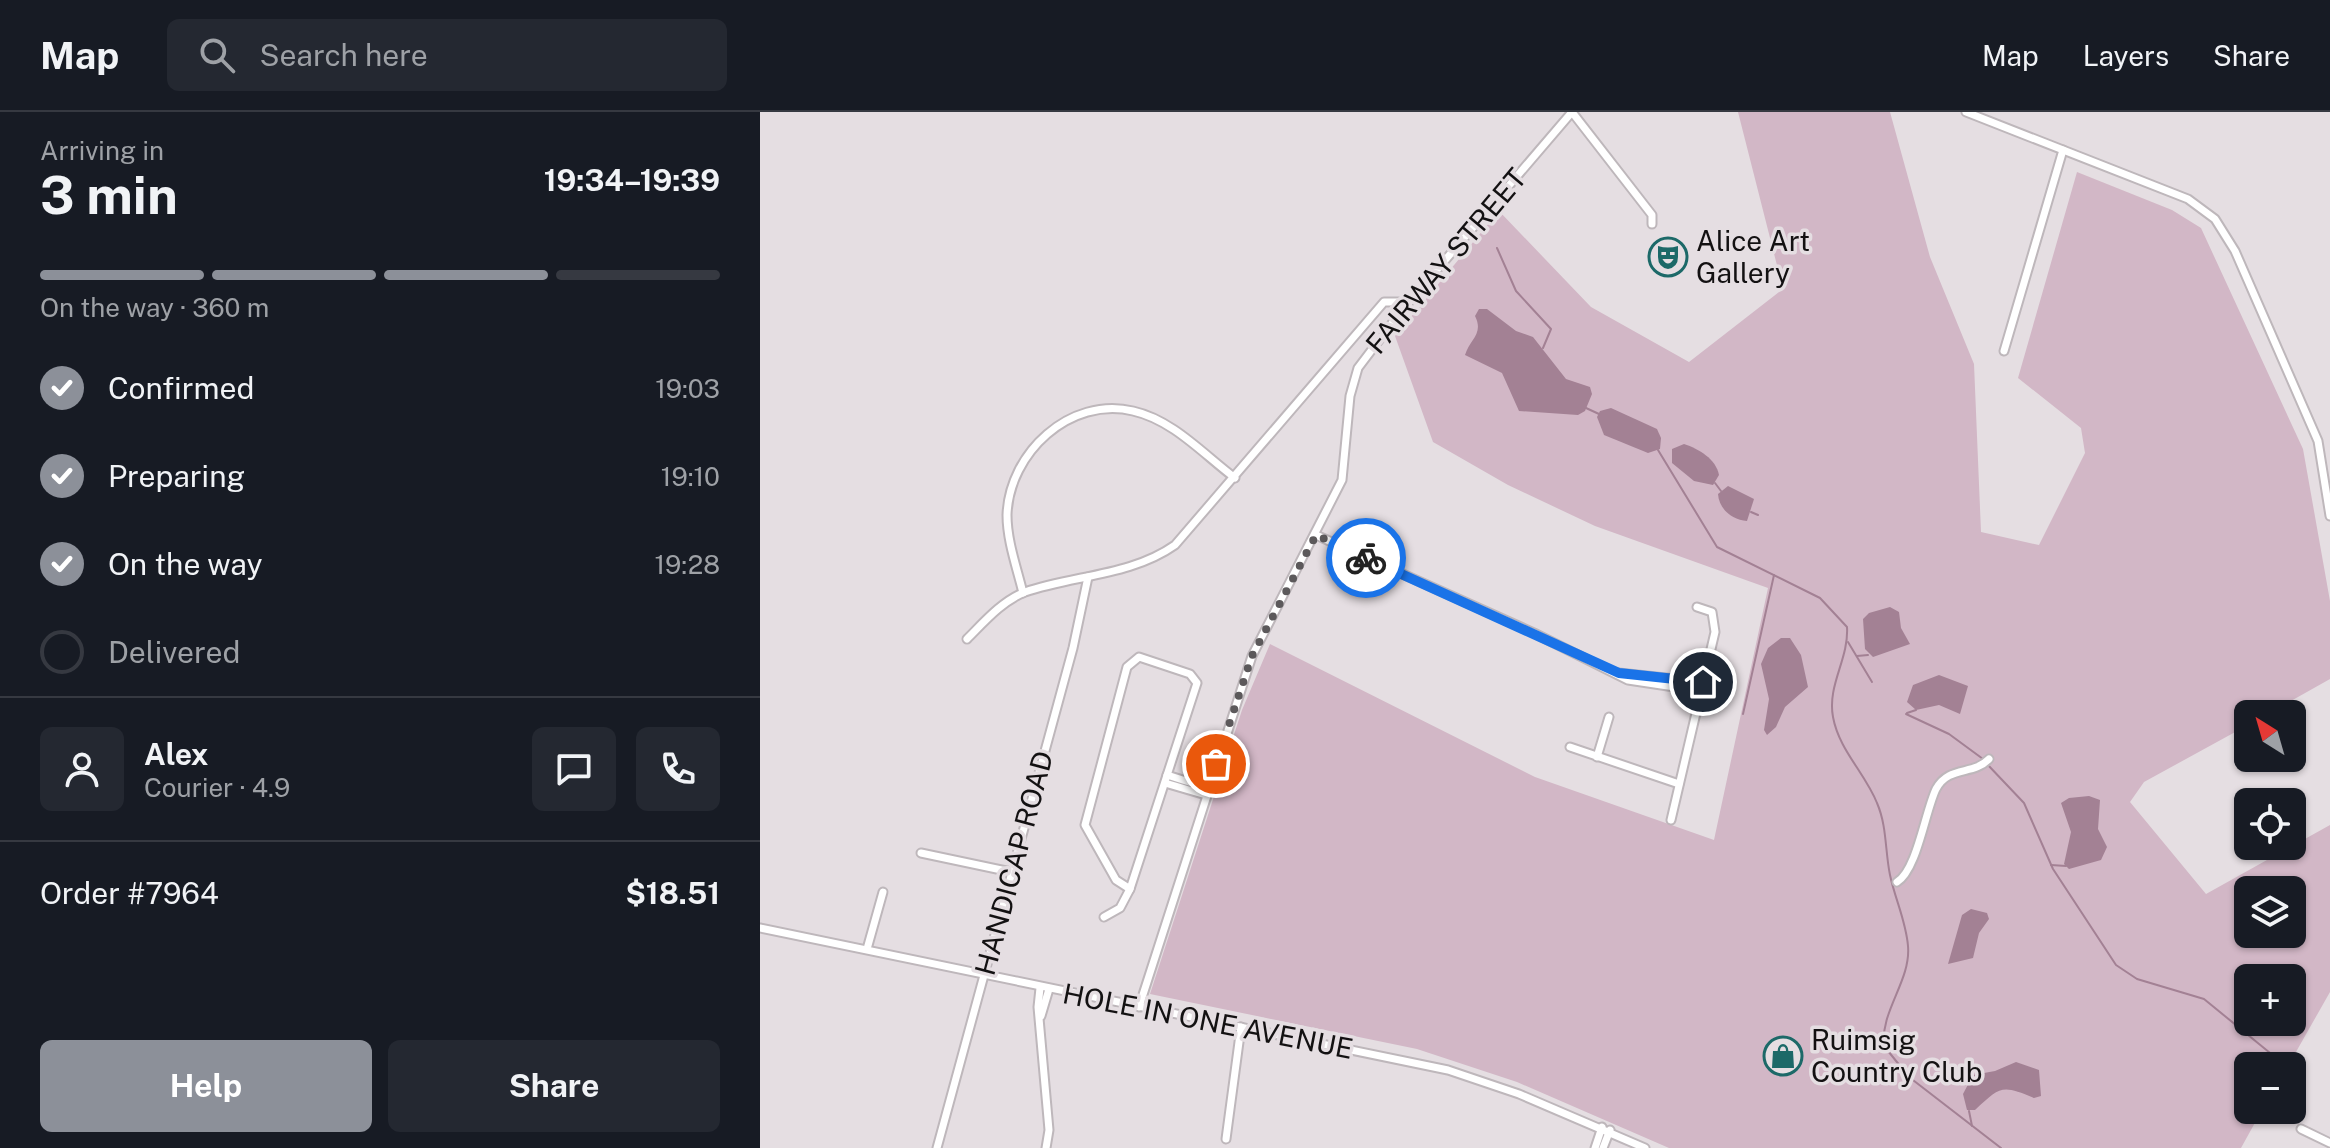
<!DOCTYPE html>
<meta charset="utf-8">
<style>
body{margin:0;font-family:"Public Sans",sans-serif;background:#242831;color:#f1f3f6;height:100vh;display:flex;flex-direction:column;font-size:30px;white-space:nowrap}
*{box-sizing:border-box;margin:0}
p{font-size:26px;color:#9ea1a6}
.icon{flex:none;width:44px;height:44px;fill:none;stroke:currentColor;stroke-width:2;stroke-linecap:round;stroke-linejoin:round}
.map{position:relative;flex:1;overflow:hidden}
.drawer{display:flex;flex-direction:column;background:#171b24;width:760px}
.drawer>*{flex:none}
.needle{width:52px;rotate:323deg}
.controls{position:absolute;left:1474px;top:588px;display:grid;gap:16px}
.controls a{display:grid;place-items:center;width:72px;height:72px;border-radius:12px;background:#171b24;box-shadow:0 2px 6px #0004;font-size:40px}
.pin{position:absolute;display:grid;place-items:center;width:68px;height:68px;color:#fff;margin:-34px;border:4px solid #fff;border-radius:50%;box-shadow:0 2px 8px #0007}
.courier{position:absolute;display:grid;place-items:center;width:80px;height:80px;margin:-40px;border:6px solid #1a73e8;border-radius:50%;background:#fff;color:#222;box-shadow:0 2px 10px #0007}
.headline em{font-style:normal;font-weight:700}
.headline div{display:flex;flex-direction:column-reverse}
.headline{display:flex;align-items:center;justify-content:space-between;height:136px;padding:0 40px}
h1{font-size:52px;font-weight:700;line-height:60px}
.bar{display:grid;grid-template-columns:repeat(4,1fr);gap:12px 8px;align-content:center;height:96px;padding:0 40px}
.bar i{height:10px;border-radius:6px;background:#363941}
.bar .selected{background:#8c9099}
.bar p{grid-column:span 4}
.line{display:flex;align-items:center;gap:20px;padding:0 40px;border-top:2px solid #363941}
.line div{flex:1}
.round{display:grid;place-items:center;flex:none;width:84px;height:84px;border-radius:12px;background:#242831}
ol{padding:0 40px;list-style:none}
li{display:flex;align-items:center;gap:24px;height:88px}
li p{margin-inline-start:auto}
li .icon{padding:8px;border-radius:50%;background:#8c9099;color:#fff;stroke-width:4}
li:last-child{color:#9ea1a6}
li i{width:44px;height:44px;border:4px solid #363941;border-radius:50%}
.cta{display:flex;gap:16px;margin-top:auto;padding:16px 40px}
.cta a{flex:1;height:92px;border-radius:12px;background:#8c9099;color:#fff;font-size:32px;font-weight:700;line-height:92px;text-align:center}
.cta a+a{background:#242831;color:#f1f3f6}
header{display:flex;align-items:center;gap:48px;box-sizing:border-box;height:112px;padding:0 40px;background:#171b24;border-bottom:2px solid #363941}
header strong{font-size:38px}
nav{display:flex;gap:44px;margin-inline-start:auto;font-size:28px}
.search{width:560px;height:72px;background:#242831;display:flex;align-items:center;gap:20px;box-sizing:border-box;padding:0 28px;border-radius:12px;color:#9ea1a6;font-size:30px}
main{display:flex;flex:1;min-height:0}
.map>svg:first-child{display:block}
.green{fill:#d2b7c6;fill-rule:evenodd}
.water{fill:#a38194}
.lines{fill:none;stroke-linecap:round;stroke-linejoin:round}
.stream{stroke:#a38194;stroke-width:2}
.minor-casing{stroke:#beb7bb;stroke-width:11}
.minor{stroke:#fff;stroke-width:7}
.done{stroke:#5c595b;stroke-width:8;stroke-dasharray:0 14.4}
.route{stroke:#1a73e8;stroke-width:10}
.labels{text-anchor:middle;stroke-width:7;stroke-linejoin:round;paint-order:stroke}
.poi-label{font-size:28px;fill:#131112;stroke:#e5dee2;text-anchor:start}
.street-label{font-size:28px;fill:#131112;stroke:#e5dee2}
</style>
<header>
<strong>Map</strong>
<div class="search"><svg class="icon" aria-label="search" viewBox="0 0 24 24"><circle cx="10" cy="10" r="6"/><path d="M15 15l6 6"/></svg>Search here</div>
<nav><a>Map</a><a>Layers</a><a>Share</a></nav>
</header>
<main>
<section class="drawer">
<div class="headline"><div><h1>3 min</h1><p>Arriving in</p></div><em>19:34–19:39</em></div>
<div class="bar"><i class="selected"></i><i class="selected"></i><i class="selected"></i><i></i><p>On the way · 360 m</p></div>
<ol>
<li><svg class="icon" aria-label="check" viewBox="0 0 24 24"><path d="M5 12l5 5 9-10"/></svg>Confirmed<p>19:03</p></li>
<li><svg class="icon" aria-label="check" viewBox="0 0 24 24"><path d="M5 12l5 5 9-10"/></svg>Preparing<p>19:10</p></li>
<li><svg class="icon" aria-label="check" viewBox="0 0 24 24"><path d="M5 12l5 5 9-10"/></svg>On the way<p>19:28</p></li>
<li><i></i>Delivered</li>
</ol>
<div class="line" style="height:144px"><a class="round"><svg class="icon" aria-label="person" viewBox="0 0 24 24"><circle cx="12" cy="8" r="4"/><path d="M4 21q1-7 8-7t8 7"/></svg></a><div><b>Alex</b><p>Courier · 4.9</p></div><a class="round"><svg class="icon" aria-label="chat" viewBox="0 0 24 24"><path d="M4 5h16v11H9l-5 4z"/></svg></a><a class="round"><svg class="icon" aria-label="phone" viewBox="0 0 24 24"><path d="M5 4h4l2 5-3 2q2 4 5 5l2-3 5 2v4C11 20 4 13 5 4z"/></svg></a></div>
<div class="line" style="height:104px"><div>Order #7964</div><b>$18.51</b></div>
<div class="cta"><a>Help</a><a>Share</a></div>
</section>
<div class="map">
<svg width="1570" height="1036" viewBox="0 0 1570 1036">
<rect width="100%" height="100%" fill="#e5dee2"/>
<path class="green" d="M978 0H1130L1170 145 1214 252 1221 420 1279 433 1325 341 1321 316 1258 266 1317 60 1412 98 1441 116 1543 337 1570 489V567L1508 602H1488V613L1384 670 1370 690 1446 782 1570 713V880L1528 954H1488V998H1502L1481 1036H909L757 970 657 937 390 882 482 598 510 532 775 665 954 728 1008 476 835 414 748 373 673 330 635 224 739 99 831 195 929 250 1023 177ZM1488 778H1532V822H1488ZM1488 866H1532V910H1488Z"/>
<g class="water">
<path d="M719 197H727L756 219 773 225 806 267 830 275 832 282 825 299 818 303 759 299 742 261 705 243C710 227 724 222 715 204Z"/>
<path d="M851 296 897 317 901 326 900 337 888 341 844 323 837 305 840 299Z"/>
<path d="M924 332C939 337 956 347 959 363L953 373 934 369 912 351V337Z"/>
<path d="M968 374 994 387 987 409C972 408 959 397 958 382Z"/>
<path d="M1130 495 1139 500 1141 516 1150 532 1113 545 1105 537 1103 507 1109 501Z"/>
<path d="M1021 526H1030L1041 543 1048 575 1025 595 1016 615 1007 623 1004 618 1009 587 1001 552 1008 536Z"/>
<path d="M1179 563 1208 574 1200 602 1179 593 1156 598 1147 590 1153 573Z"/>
<path d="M1329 684 1340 688 1338 717 1347 735 1341 748 1309 757 1304 752 1311 720 1301 691 1309 686Z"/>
<path d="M1211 797 1227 801 1229 807 1219 821 1213 846 1188 852 1202 803Z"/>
<path d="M1256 950 1279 958 1281 984 1274 986C1241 972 1240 975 1215 998H1207L1203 982 1213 963 1235 959Z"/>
</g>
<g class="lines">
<g class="stream">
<path d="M737 136 756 179 791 217 783 236"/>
<path d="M826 296 839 302"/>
<path d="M898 338 957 435 1060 486 1087 515C1089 547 1067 573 1073 605 1079 638 1105 661 1117 691 1127 714 1125 739 1130 763 1135 787 1146 809 1148 834 1151 869 1120 899 1124 934L1149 965 1241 1036"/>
<path d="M955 371 961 379"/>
<path d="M991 400 998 403"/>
<path d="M1088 530 1112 570"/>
<path d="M1097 544 1108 543"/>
<path d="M1147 601 1156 598"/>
<path d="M983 602 1014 463"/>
<path d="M1146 602 1189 622 1223 647"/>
<path d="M1227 652 1264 691 1293 757 1356 853 1377 867 1444 887 1526 954"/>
<path d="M1291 753 1306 754"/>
<path d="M1209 999 1212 1014"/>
</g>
<g class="minor-casing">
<g id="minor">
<path d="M812 0 892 103V112"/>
<path d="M1206 0 1428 87 1455 107 1475 139 1558 329 1570 404"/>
<path d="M1244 239 1303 38"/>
<path d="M556 423 774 521 868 568 941 579"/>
<path d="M263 481C257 456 247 429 247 403 249 341 310 284 373 299 413 308 443 342 475 366"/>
<path d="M207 527C224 510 242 489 265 480 314 463 371 464 415 433L624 190H649"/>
<path d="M379 545 430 562 437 571 370 777 356 768 325 713 367 555Z"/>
<path d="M859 561 943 570"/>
<path d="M810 635 919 672"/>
<path d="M837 645 849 605"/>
<path d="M407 663 448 676"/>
<path d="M405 671 446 683"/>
<path d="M911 708 955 520 952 500 937 495"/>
<path d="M161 741 251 760"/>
<path d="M1137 770C1157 758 1165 700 1176 677 1189 653 1213 664 1229 647"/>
<path d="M344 805 360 796 370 777"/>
<path d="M0 816 688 958 759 982 885 1036"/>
<path d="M107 837 123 780"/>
<path d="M280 876 278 895 289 1018 286 1036"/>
<path d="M379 895 492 544 582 368 590 284 598 256 639 202 812 0"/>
<path d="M281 904 289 877"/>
<path d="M1541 1017 1570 1031"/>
<path d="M466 1027 481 915"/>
<path d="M177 1036 313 536 328 465"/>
<path d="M835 1036 842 1015"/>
<path d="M843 1036 850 1018"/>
</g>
</g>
<use href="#minor" class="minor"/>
</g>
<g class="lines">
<path class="done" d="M456 652 492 544 556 423 606 446"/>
<path class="route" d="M606 446 859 561 943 570"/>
</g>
<defs>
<g id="theatre-ring" transform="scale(2)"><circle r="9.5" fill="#e5dee2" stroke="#1c6968" stroke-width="1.5"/><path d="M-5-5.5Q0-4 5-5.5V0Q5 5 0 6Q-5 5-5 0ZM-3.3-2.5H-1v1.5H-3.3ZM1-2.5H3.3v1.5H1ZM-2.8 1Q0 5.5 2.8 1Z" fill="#1c6968"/></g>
<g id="shop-ring" transform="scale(2)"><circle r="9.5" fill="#e5dee2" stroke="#1c6968" stroke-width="1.5"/><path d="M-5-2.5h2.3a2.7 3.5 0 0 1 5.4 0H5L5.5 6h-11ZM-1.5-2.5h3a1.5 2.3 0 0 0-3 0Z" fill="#1c6968"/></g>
</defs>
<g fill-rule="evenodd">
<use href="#theatre-ring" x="908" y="145"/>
<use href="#shop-ring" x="1023" y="944"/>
</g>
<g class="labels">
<g class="poi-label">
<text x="936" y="139">Alice Art<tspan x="936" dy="32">Gallery</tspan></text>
<text x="1051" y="938">Ruimsig<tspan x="1051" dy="32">Country Club</tspan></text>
</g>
<g class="street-label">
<text transform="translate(686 149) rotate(-50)" y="10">FAIRWAY STREET</text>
<text transform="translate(254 751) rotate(-75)" y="10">HANDICAP ROAD</text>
<text transform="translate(448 909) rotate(11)" y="10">HOLE IN ONE AVENUE</text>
</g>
</g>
</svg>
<div class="controls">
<a><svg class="needle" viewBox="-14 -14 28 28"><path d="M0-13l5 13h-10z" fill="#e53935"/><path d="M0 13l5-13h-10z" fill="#9ea1a6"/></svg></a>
<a><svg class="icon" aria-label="locate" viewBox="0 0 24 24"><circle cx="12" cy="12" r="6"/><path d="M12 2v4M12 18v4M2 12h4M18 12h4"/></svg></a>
<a><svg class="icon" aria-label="layers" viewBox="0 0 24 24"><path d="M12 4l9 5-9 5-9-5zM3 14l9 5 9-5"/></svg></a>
<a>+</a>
<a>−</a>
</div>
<div class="pin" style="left:456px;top:652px;background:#ea580c"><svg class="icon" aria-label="bag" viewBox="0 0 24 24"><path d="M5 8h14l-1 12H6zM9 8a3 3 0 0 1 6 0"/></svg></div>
<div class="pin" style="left:943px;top:570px;background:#1f2937"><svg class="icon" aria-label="home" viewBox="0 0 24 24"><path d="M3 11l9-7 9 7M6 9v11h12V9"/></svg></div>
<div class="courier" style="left:606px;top:446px"><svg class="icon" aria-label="bike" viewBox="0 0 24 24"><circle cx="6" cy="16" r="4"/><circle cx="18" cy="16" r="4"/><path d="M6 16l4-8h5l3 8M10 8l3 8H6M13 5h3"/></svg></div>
</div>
</main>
